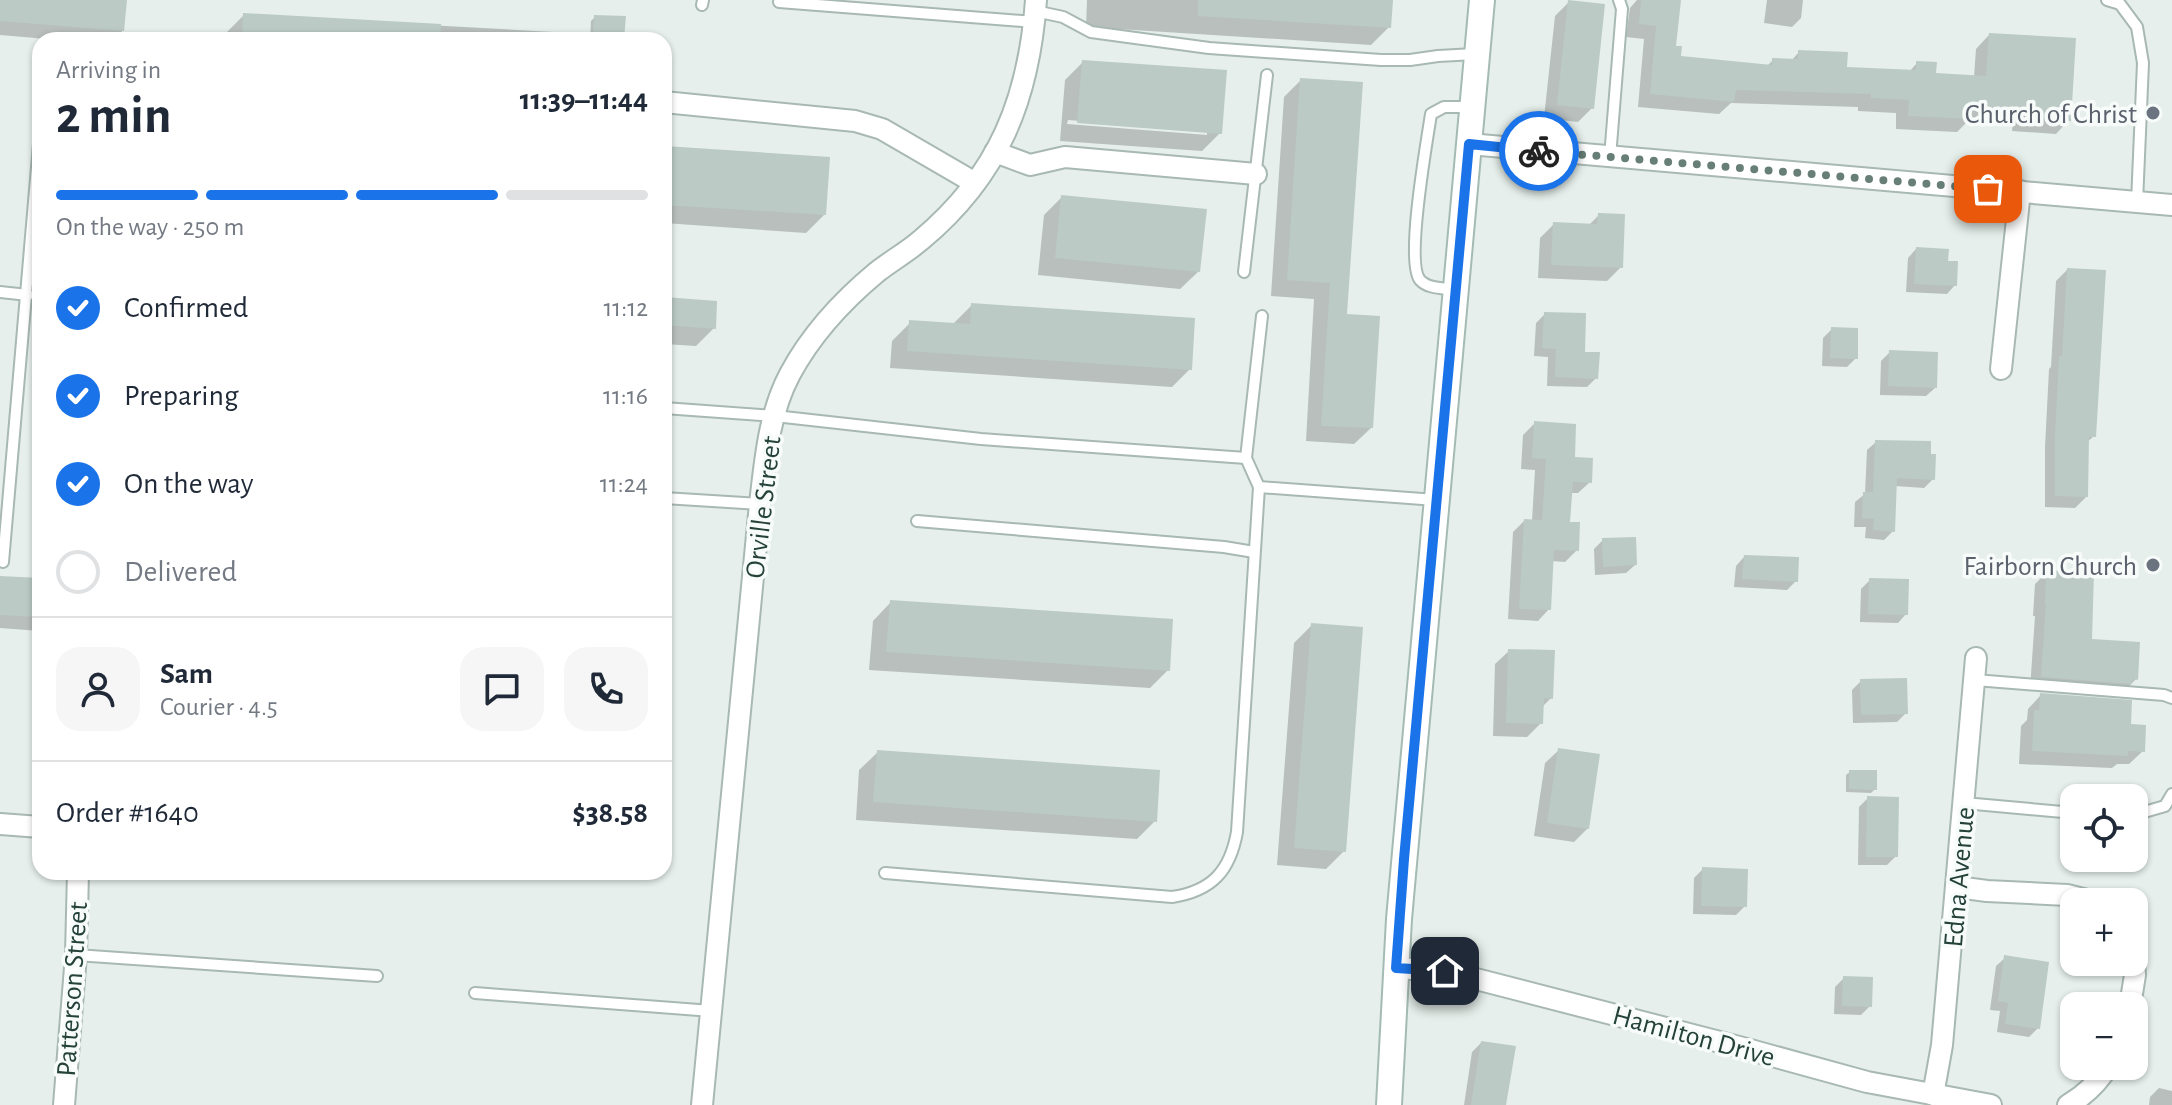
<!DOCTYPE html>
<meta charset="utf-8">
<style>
body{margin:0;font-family:"Alegreya Sans",sans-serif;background:#f6f6f7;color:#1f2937;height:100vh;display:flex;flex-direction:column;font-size:30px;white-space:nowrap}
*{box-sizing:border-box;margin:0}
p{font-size:26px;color:#747a83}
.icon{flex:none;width:44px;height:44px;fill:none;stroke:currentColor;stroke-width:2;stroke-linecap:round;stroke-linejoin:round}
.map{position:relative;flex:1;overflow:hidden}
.sheet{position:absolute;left:32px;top:32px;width:640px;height:848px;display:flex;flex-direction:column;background:#fff;border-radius:24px;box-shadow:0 2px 6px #0004}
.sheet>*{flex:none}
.controls{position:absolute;left:2060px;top:784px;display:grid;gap:16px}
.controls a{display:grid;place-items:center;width:88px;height:88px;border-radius:16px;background:#fff;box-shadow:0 2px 6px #0004;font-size:40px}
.pin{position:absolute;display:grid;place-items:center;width:68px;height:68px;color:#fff;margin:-34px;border-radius:16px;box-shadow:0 4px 12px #0006}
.courier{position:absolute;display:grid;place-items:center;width:80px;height:80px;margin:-40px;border:6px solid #1a73e8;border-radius:50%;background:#fff;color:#222;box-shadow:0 2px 10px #0007}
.headline em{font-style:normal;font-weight:600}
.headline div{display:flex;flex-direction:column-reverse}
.headline{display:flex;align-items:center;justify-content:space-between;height:136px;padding:0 24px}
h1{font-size:52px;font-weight:600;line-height:60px}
.bar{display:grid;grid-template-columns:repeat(4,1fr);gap:12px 8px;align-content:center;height:96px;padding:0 24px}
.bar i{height:10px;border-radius:6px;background:#e0e1e3}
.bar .active{background:#1a73e8}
.bar p{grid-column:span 4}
.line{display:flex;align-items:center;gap:20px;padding:0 24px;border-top:2px solid #e0e1e3}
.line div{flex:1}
.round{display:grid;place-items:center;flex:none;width:84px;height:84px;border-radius:24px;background:#f6f6f7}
ol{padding:0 24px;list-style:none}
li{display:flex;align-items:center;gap:24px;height:88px}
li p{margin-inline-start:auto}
li .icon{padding:8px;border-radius:50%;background:#1a73e8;color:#fff;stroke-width:4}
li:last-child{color:#747a83}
li i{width:44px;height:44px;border:4px solid #e0e1e3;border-radius:50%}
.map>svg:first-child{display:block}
.shadow{fill:#0003;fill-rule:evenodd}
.building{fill:#bbcac4}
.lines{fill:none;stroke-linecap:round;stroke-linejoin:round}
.lane-casing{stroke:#a8b8b2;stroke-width:14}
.street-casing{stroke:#a8b8b2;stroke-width:24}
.secondary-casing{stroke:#a4bbb3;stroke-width:28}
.lane{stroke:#fff;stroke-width:10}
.street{stroke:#fff;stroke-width:20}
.secondary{stroke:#fff;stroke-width:24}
.done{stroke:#687f78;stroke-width:8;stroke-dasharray:0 14.4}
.route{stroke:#1a73e8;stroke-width:10}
.worship-dot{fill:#6b7280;stroke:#f7fbf9;stroke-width:3}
.labels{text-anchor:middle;stroke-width:7;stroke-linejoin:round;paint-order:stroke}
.worship-label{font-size:28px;fill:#5b616d;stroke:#f7fbf9;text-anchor:end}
.street-label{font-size:28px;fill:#24423a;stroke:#f7fbf9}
</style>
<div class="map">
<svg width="2172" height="1105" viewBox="0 0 2172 1105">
<rect width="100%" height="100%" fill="#e6efeb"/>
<g class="shadow">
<path d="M0 0H125L121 40H59L0 35Z"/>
<path d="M1087 0H1391L1389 27 1371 45 1086 27Z"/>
<path d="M1637 0H1679L1674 48 1679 58 1767 66 1773 60 1791 61 1799 52 1845 69 1909 72 1917 63 1934 75 1974 77 1976 49 1989 35 2069 120 2056 134 2012 131 2013 124 1967 122 1957 132 1896 129V113L1858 111V107L1731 103 1719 114 1638 107 1644 39 1626 37 1630 8Z"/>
<path d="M1767 0H1803L1801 18 1792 27 1764 23Z"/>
<path d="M1569 2 1592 108 1578 122 1544 118 1555 16Z"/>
<path d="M244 15 572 33V40H226V33Z"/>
<path d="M595 17 622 38 621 40H590L591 21Z"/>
<path d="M1083 62 1220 133 1202 151 1060 141 1065 80ZM1068 120 1207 131V135L1067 124Z"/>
<path d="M1301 80 1345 316 1371 428 1354 444 1306 441 1314 299 1271 296 1284 97Z"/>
<path d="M666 148 824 215 806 233 664 223Z"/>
<path d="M1062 197 1199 271 1180 289 1038 275 1044 215Z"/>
<path d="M1599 215 1621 267 1607 281 1538 278 1540 238 1554 224 1588 226Z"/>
<path d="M1916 249 1946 263 1955 285 1947 294 1906 292 1908 258Z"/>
<path d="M2067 270 2094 436 2087 442 2086 497 2075 508 2045 507V447L2049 369 2051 367 2056 281Z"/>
<path d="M664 276H669L668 299 714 328 696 346 664 344Z"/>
<path d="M972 305 1190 369 1172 387 890 368 892 341 910 323H954Z"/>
<path d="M1545 314 1583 354 1596 378 1587 387 1547 386 1548 357 1534 356 1536 323Z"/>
<path d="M1832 329 1856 358 1847 367 1822 366 1823 338Z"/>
<path d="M1890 352 1935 388 1926 396 1880 395 1881 361Z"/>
<path d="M1535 423 1573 459 1590 482 1578 493H1570L1568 523 1577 550 1565 562 1552 561 1549 609 1538 621 1508 619 1513 532 1524 521H1532L1535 470 1521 469 1523 435Z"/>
<path d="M1876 442 1933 479 1924 488 1895 486 1893 531 1884 540 1865 538 1866 527H1854L1855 502 1865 494 1867 450Z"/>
<path d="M1603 540 1635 565 1626 573 1595 575 1594 549Z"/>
<path d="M1744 557 1796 581 1787 590 1734 587 1736 566Z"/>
<path d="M2047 572 2090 641 2136 679 2124 691 2030 689 2035 616H2033L2035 584Z"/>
<path d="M0 578 40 580V631L0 628Z"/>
<path d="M1870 580 1906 614 1898 623 1860 622 1861 589Z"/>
<path d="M891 602 1168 670 1150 688 869 670 873 621Z"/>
<path d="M1312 625 1344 851 1326 869 1277 865 1294 643Z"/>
<path d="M1509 651 1551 698 1542 707 1541 723 1527 737 1493 736 1495 664Z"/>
<path d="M1861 681 1906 713 1897 722 1853 723 1852 690Z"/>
<path d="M2041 695 2129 726 2143 751 2129 764H2117L2112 768 2019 764 2021 726 2027 720 2028 709Z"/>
<path d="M1559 750 1588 828 1574 842 1534 836 1545 763Z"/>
<path d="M878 752 1155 821 1137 839 856 820 859 770Z"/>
<path d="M1850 772 1875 789 1871 793 1846 792V775Z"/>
<path d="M1868 798 1896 856 1887 865H1858L1859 807Z"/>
<path d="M1703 869 1745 906 1736 915 1693 914 1694 878Z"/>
<path d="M2005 958 2038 1028 2029 1037 1997 1032 2000 1011 1990 1010 1996 966Z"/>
<path d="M1844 978 1870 1006 1861 1015 1834 1014 1835 987Z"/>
<path d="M1481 1043 1504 1105H1464L1472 1052Z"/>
<path d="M2159 1088 2172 1091V1105H2149L2150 1097Z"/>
</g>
<g class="building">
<path d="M0 0H127L124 31 0 21Z"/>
<path d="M1198 0H1393L1391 28 1198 16Z"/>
<path d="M1568 0 1605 4 1594 109 1557 105Z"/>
<path d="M1641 0H1681L1676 46H1682L1681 56 1772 65V58L1798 59V50L1848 52 1847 67 1916 70V61L1937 62 1936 73 1986 76 1989 33 2076 38 2071 121 2025 119V111L1973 109 1972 119 1908 116 1909 100 1871 98V94L1736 90 1734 102 1650 94 1656 26 1639 24Z"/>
<path d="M243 13 441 24 440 40H242Z"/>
<path d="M594 15 626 16 624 39 593 37Z"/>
<path d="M1082 60 1227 70 1222 134 1077 123Z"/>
<path d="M1300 78 1363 82 1347 314 1380 316 1373 428 1321 426 1330 283 1287 280Z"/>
<path d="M665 146 830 157 826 215 664 205Z"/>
<path d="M1061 195 1207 209 1200 272 1055 258Z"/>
<path d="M1598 213 1625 214 1623 268 1551 265 1553 222 1597 224Z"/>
<path d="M1916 247 1949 249 1948 261H1958L1957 286 1914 284Z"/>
<path d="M2067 268 2106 270 2096 437H2089L2088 497 2055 496V435L2059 356H2062Z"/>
<path d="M664 297 717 301 716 329 664 325Z"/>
<path d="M971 303 1195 318 1192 370 907 351 909 320 970 324Z"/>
<path d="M1544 312 1586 313 1585 352H1600L1598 379 1555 377 1556 349 1542 348Z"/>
<path d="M1831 327 1858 328V359L1830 358Z"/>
<path d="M1889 350 1938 352 1937 388 1888 386Z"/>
<path d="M1534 421 1576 424 1575 457 1593 458 1592 483 1573 482 1570 522H1580L1579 551 1554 550 1551 610 1519 609 1524 519 1542 520 1546 459 1532 458Z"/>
<path d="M1875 440 1931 441V454H1936L1935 480 1897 478 1895 532 1873 530 1874 519 1862 518 1863 492H1873Z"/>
<path d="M1636 537 1637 565 1603 567 1602 538Z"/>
<path d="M1744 555 1799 557 1798 582 1742 579Z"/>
<path d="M2046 570 2094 572 2092 639 2140 642 2138 680 2133 679 2132 684 2041 677 2046 604H2045Z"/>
<path d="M0 576 40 578V617L0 615Z"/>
<path d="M1869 578 1909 579 1908 615 1868 614Z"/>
<path d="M890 600 1173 619 1170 671 886 652Z"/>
<path d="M1311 623 1363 627 1346 852 1294 848Z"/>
<path d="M1508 649 1555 650 1553 699 1544 698 1543 724 1506 723Z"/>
<path d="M1907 678 1908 714 1861 715 1860 679Z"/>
<path d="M2040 693 2132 700 2131 724 2146 725 2145 752 2128 751V756L2032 751 2034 710H2039Z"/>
<path d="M1558 748 1600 754 1589 829 1547 823Z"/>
<path d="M877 750 1160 770 1157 822 873 802Z"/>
<path d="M1849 770H1877V790L1849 789Z"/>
<path d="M1867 796 1899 797 1898 857H1866Z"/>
<path d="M1702 867 1748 869 1747 907 1701 906Z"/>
<path d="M2004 955 2049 962 2040 1029 2005 1024 2008 1003 1998 1001Z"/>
<path d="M1843 976 1873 977 1872 1007 1842 1006Z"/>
<path d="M1481 1041 1516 1046 1506 1105H1471Z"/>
</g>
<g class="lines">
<g class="lane-casing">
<g id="lane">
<path d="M2107 0 2120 4 2137 27 2143 63 2137 202"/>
<path d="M779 2 1034 22"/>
<path d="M702 5 703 0"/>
<path d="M1035 11 1063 17 1091 32 1209 48 1381 60H1410L1438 56 1475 54"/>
<path d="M1610 157 1622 9 1619 0"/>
<path d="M1244 272 1267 75"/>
<path d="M1455 290C1444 288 1428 289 1420 280 1405 262 1427 141 1431 114L1444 107H1472"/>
<path d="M0 292 28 295"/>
<path d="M664 408 775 416 981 439 1246 458"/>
<path d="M1259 487 1436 500"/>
<path d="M664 498 760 504"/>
<path d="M917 521 1224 547 1254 552"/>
<path d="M3 562 40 132"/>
<path d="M1975 680 2164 695 2172 698"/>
<path d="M1964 803 2074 813"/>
<path d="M2134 815 2165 806 2172 794"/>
<path d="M885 873 1172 897C1212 891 1230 871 1237 832L1259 487 1246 458 1262 316"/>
<path d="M76 955 377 976"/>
<path d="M475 993 712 1011"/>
</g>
</g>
<g class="street-casing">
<g id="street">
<path d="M664 102 855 121 882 129 975 183"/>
<path d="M1469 144 2172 205"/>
<path d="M995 152 1030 165 1065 157 1256 174"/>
<path d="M2001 369 2020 191"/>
<path d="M0 824 40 827"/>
<path d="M1957 887 1987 891 2067 895 2095 902"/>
<path d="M1396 968 1445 971 1747 1049 1867 1082 1991 1105"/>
<path d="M2130 1006 2135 975 2134 959"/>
<path d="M1933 1095 1942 1045 1976 658"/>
<path d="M64 1105 76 955 78 872"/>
<path d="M702 1105 760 504C765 460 769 413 790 374 812 333 842 301 877 272 891 261 907 252 921 240 999 175 1029 99 1036 0"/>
<path d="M2068 1105C2085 1095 2098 1083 2108 1066"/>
</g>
</g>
<g class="secondary-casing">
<path id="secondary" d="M1389 1105 1399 919 1482 0"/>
</g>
<use href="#lane" class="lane"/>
<use href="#street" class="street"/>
<use href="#secondary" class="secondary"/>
</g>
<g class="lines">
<path class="done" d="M1539 151 1988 189"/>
<path class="route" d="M1445 971 1396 968 1404 859 1469 144 1539 151"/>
</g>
<g class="worship-dot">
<circle cx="2153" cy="113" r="8"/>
<circle cx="2153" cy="565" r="8"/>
</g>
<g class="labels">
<g class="worship-label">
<text x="2137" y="123">Church of Christ</text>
<text x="2137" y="575">Fairborn Church</text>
</g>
<g class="street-label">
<text transform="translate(762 507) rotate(-83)" y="10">Orville Street</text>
<text transform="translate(1958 877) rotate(-85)" y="10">Edna Avenue</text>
<text transform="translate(71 989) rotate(-86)" y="10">Patterson Street</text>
<text transform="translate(1694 1035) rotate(15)" y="10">Hamilton Drive</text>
</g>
</g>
</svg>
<div class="controls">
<a><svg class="icon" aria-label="locate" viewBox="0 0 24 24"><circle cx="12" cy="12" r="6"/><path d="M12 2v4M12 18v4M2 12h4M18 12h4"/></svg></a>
<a>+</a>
<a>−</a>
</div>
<div class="pin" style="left:1988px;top:189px;background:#ea580c"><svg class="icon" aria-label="bag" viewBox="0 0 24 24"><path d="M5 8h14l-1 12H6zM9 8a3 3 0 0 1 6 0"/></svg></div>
<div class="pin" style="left:1445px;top:971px;background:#1f2937"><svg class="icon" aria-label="home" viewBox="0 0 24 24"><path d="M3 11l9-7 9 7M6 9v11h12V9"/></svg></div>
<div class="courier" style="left:1539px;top:151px"><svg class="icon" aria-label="bike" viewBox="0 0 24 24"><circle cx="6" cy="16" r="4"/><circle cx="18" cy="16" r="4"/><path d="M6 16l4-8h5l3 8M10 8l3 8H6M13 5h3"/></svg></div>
<section class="sheet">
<div class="headline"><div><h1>2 min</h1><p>Arriving in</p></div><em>11:39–11:44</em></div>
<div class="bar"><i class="active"></i><i class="active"></i><i class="active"></i><i></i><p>On the way · 250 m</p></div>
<ol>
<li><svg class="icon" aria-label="check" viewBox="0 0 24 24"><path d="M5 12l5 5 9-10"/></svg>Confirmed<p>11:12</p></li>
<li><svg class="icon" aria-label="check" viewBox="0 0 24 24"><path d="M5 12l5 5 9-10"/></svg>Preparing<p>11:16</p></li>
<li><svg class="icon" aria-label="check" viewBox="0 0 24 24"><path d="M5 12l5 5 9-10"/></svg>On the way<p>11:24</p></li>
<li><i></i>Delivered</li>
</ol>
<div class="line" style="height:144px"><a class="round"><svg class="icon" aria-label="person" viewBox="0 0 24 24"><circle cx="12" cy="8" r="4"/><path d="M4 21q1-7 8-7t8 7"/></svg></a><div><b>Sam</b><p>Courier · 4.5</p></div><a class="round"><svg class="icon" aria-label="chat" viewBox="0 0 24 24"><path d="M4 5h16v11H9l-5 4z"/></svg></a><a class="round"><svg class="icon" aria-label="phone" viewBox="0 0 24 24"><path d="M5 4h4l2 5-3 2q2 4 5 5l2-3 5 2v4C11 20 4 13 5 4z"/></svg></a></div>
<div class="line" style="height:104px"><div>Order #1640</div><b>$38.58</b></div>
</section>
</div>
